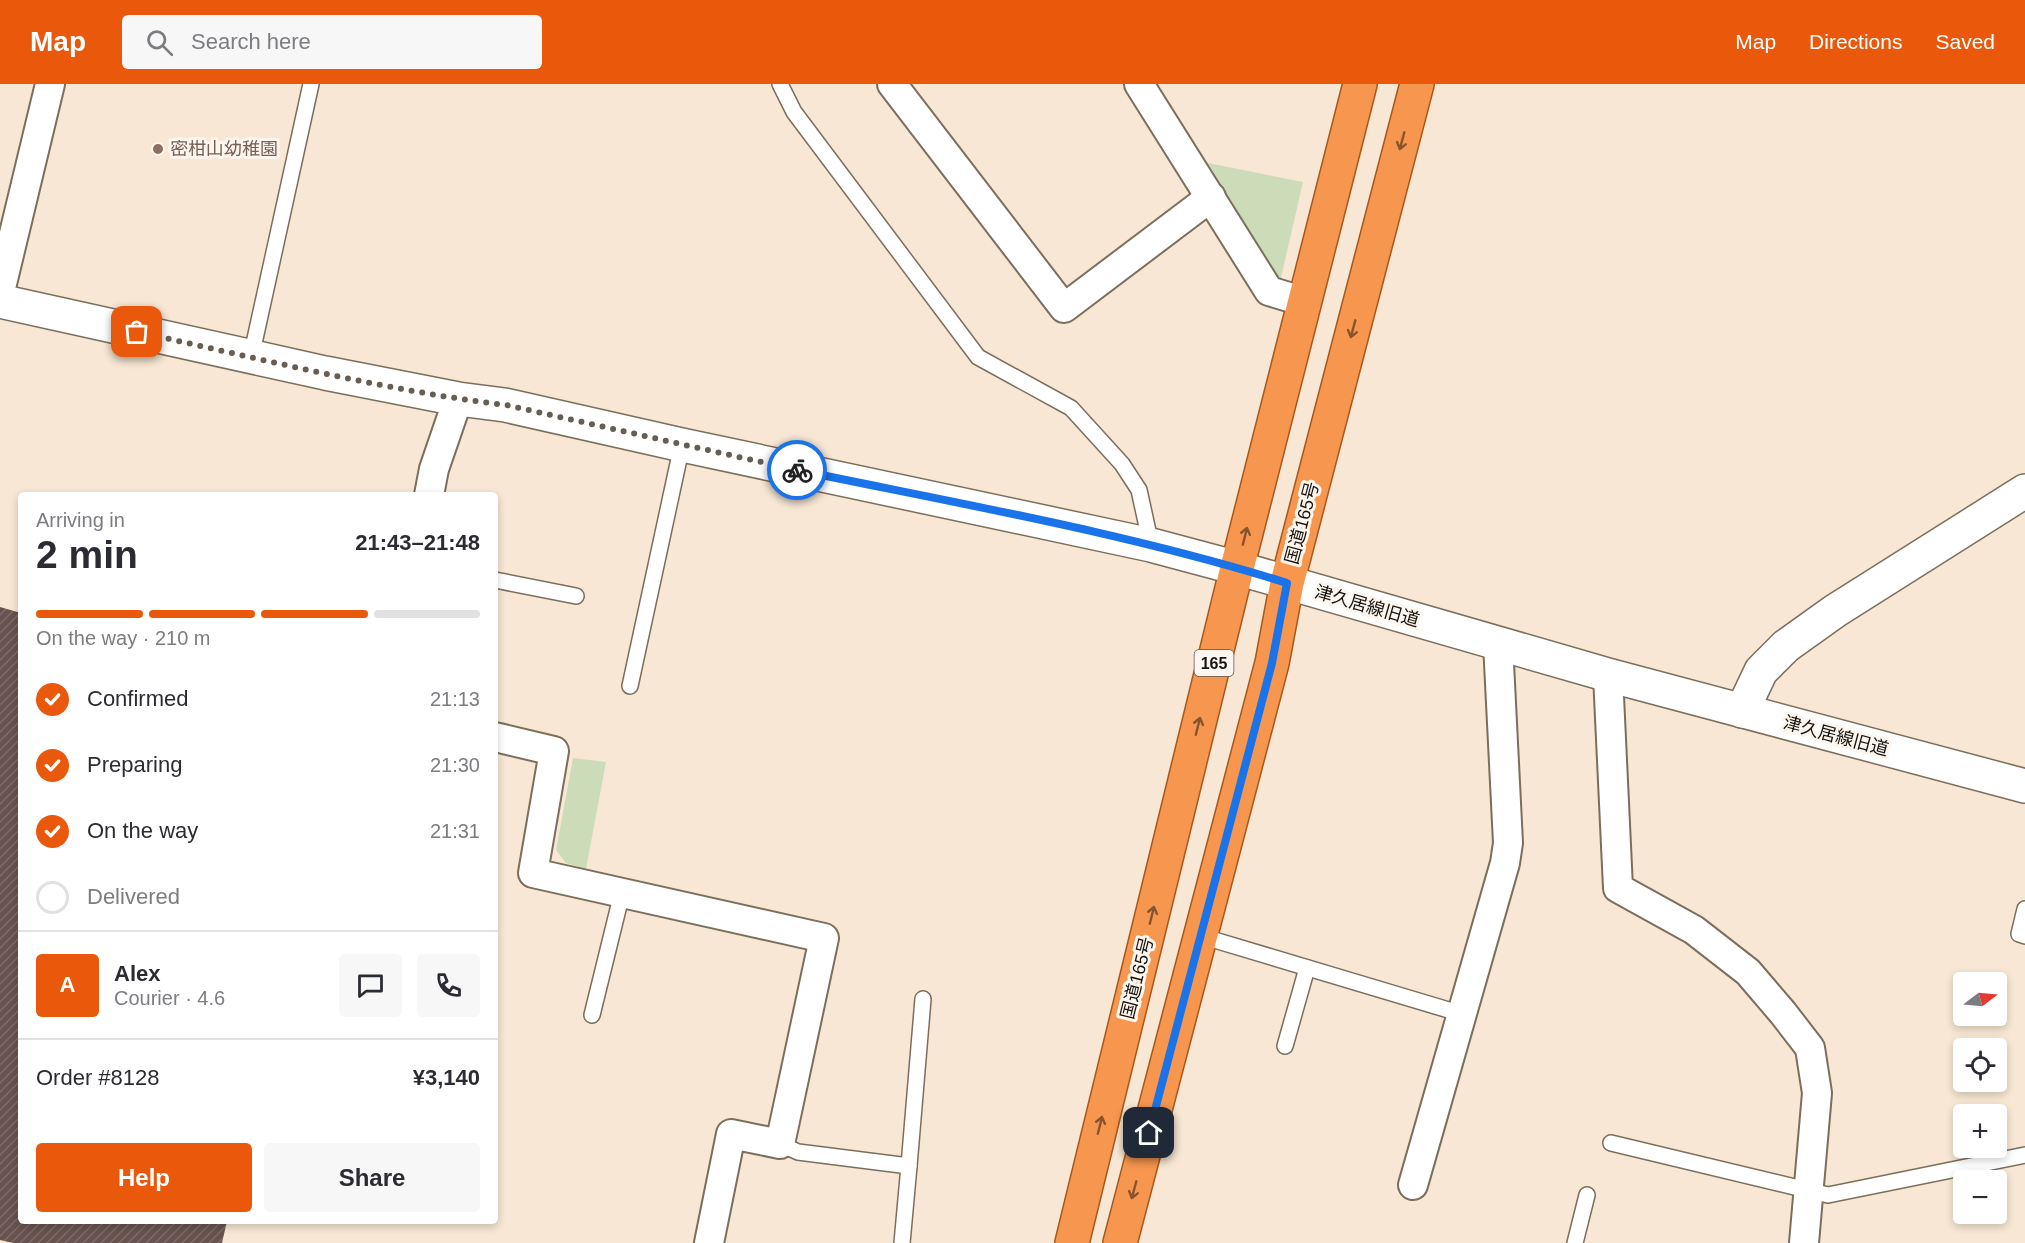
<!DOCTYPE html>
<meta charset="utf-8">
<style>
body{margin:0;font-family:Helvetica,"Noto Sans JP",sans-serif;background:#f7f7f7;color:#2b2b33;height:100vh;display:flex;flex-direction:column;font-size:22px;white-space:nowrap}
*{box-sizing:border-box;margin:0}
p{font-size:20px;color:#7c7c81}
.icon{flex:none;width:33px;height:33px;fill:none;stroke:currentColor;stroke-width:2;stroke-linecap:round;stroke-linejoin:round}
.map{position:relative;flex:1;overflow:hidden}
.sheet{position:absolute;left:18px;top:408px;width:480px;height:732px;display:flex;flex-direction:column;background:#fff;border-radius:6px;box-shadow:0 3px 9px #0003}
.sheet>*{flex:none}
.needle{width:39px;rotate:74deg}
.buttons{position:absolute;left:1953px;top:888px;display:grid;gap:12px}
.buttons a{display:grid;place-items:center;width:54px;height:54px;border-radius:6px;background:#fff;box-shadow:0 3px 9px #0003;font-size:30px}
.pin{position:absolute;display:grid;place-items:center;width:51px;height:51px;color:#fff;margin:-26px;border-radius:12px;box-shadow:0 3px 9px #0006}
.courier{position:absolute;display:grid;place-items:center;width:60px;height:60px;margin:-30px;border:4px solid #1a73e8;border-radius:50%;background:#fff;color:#222;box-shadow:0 2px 8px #0007}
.overview em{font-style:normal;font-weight:700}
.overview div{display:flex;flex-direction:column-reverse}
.overview{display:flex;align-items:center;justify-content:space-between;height:102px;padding:0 18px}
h1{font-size:39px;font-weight:700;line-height:45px}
.bar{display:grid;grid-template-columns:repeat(4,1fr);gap:9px 6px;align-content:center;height:72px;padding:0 18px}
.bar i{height:8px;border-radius:4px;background:#e1e1e2}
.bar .on{background:#ea580c}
.bar p{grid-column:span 4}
.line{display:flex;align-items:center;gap:15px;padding:0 18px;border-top:2px solid #e1e1e2}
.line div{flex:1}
.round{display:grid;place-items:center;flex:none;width:63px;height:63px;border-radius:6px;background:#f7f7f7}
ol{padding:0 18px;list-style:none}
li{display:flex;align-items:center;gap:18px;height:66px}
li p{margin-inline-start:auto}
li .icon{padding:6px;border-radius:50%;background:#ea580c;color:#fff;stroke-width:4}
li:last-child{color:#7c7c81}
li i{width:33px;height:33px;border:3px solid #e1e1e2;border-radius:50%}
.cta{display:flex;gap:12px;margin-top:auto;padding:12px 18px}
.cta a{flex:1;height:69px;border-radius:6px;background:#ea580c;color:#fff;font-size:24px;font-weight:700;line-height:69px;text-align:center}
.cta a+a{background:#f7f7f7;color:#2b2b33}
header{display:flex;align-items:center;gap:36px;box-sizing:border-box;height:84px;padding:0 30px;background:#ea580c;color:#fff}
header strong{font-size:28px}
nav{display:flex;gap:33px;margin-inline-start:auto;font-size:21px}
.search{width:420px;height:54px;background:#f7f7f7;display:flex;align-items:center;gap:15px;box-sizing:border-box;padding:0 21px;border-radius:6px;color:#7c7c81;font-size:22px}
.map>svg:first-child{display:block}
.green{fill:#ccdcb8}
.building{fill:url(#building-hatch)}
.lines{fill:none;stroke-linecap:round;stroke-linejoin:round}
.service-casing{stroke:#7c6e5d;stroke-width:18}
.minor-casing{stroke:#7c6e5d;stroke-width:32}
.tertiary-casing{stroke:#7c6e5d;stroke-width:36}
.trunk-casing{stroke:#a8571a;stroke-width:36}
.service{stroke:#fff;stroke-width:15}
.minor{stroke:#fff;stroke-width:28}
.tertiary{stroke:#fff;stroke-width:33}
.trunk{stroke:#f7964e;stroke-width:33}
.oneway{stroke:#88542e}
.done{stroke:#675d53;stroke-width:6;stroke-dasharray:0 10.8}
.route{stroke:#1a73e8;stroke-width:8}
.education-dot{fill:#8d6e63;stroke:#fcf6ee;stroke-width:2}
.labels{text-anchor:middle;stroke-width:6;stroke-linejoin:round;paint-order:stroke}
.shield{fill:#fcf6ee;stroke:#5d5750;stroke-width:1.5}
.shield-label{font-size:16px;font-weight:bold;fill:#19130d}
.education-label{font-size:18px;fill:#785e54;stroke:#fcf6ee;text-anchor:start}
.street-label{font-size:18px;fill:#19130d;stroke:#fcf6ee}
</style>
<header>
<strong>Map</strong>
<div class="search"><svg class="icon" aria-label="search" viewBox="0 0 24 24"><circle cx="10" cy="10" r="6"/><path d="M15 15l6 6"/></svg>Search here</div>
<nav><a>Map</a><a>Directions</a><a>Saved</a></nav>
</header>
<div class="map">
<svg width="2025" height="1159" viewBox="0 0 2025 1159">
<defs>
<pattern id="building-hatch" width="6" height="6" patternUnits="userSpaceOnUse" patternTransform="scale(1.5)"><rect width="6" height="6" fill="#68524e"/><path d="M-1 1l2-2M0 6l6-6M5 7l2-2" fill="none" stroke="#7c6c68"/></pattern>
</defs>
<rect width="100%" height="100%" fill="#f7e7d4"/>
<g class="green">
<path d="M1208 79 1303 98 1280 198Z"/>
<path d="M573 674 606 678 586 785 566 779 556 766Z"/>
</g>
<path class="building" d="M0 523 21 529V1137H227L222 1159H13L0 1156Z"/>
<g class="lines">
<g class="service-casing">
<g id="service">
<path d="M780 0 794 28 978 273 1071 324 1122 380 1139 406 1151 461"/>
<path d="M251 273 311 0"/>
<path d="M495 496 576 512"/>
<path d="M630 602 682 361"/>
<path d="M2025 825 2019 850 2025 852"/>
<path d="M1201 852 1462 930"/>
<path d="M592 931 622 809"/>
<path d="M1285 962 1307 884"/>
<path d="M1611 1059 1828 1111 2025 1071"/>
<path d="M780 1060 798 1068 909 1082 902 1159"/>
<path d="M909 1082 923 915"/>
<path d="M1575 1159 1587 1111"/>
</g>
</g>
<g class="minor-casing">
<g id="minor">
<path d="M892 0 1064 224 1211 113"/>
<path d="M1139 0 1269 207 1305 218"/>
<path d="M0 208 50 0"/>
<path d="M429 411 434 385 458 315"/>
<path d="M1608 591 1618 804 1694 846 1748 888 1783 929 1810 964 1817 1009 1804 1159"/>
<path d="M495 653 554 667 533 789 824 854 780 1060 731 1050 709 1159"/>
<path d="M1413 1101 1505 779 1508 759 1498 559"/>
</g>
</g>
<g class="tertiary-casing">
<g id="tertiary">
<path d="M0 217 325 289 458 315 505 321 682 361 1151 461 1237 484 1608 591 2025 702"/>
<path d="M1742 627 1761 587 1786 562 1835 527 2025 407"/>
</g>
</g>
<g class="trunk-casing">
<g id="trunk">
<path d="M1072 1159 1237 484 1360 0"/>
<path d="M1120 1159 1272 579 1287 499 1417 0"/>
</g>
</g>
<use href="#service" class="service"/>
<use href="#minor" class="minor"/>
<use href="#tertiary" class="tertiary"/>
<use href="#trunk" class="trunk"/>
</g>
<defs><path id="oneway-shaft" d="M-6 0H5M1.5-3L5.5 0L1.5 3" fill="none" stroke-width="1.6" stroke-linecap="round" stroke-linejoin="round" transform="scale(1.5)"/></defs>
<g class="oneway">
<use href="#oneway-shaft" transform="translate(1402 57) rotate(105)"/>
<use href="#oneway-shaft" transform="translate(1353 245) rotate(105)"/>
<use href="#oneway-shaft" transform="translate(1245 452) rotate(-76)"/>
<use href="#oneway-shaft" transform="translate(1198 642) rotate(-76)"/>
<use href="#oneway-shaft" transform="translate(1152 831) rotate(-76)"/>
<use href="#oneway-shaft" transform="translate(1100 1041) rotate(-76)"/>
<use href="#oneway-shaft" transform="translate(1134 1106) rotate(105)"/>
</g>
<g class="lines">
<path class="done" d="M137 248C259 274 381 306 506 321L797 386"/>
<path class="route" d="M797 386C961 420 1127 449 1287 499L1272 579 1149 1049"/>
</g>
<circle class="education-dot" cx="158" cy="65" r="6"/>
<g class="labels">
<rect class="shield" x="1194.5" y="566" width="39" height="26" rx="4.5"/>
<g class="shield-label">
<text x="1214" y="585">165</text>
</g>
<g class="education-label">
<text x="170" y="71">密柑山幼稚園</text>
</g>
<g class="street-label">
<text transform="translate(1302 439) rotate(-75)" y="6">国道165号</text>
<text transform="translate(1367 522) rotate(16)" y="6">津久居線旧道</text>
<text transform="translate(1836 652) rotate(15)" y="6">津久居線旧道</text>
<text transform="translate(1137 894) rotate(-76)" y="6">国道165号</text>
</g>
</g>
</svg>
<div class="buttons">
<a><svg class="needle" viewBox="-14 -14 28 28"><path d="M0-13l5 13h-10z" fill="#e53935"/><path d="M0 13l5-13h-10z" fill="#7c7c81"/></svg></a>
<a><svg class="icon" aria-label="locate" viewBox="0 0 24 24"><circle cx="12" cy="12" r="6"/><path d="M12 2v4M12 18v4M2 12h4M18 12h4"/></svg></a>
<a>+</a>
<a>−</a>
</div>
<div class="pin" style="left:137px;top:248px;background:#ea580c"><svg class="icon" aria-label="bag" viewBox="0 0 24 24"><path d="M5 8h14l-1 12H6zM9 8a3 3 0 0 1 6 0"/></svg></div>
<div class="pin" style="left:1149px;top:1049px;background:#1f2937"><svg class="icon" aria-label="home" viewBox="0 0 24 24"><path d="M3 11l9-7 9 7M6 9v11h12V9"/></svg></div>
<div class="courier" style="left:797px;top:386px"><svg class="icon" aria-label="bike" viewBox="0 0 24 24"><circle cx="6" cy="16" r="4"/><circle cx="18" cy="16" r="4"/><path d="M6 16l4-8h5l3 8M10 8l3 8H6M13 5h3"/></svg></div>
<section class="sheet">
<div class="overview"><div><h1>2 min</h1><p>Arriving in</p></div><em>21:43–21:48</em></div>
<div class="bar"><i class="on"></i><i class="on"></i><i class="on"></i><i></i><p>On the way · 210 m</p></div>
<ol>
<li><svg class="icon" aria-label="check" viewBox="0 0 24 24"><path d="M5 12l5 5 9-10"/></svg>Confirmed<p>21:13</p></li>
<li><svg class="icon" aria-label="check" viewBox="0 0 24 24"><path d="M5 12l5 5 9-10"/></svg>Preparing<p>21:30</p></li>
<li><svg class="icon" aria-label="check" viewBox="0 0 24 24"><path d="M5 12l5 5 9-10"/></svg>On the way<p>21:31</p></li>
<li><i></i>Delivered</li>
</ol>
<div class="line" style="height:108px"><b class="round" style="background:#ea580c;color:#fff">A</b><div><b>Alex</b><p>Courier · 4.6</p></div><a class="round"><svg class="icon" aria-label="chat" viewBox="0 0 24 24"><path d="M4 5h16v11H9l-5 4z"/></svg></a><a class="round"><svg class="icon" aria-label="phone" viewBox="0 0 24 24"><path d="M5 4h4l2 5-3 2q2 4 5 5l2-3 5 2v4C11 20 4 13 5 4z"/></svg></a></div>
<div class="line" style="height:78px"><div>Order #8128</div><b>¥3,140</b></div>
<div class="cta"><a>Help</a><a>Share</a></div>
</section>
</div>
